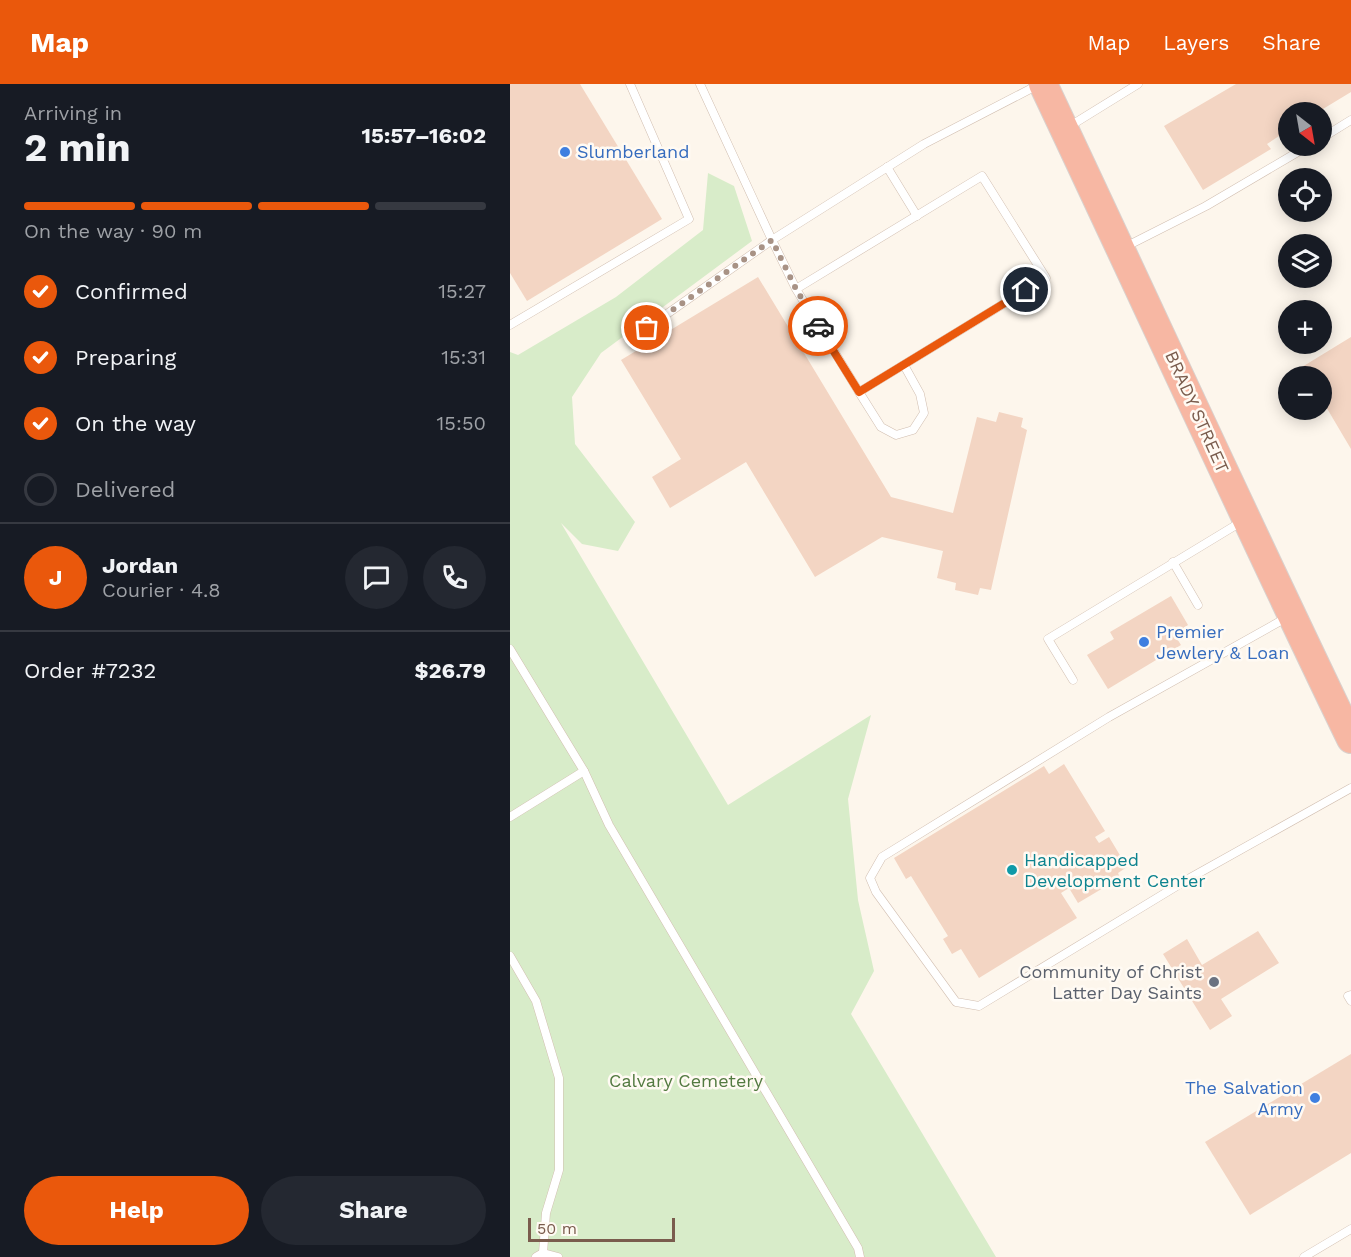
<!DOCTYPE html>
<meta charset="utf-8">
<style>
body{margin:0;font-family:"Work Sans",sans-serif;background:#242831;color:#f1f3f6;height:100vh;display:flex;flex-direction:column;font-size:22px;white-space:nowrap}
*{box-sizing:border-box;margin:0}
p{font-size:20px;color:#9ea1a6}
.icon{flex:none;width:33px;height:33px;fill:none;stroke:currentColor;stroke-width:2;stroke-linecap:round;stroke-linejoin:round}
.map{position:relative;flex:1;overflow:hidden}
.drawer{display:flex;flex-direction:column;background:#171b24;width:510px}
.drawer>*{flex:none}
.needle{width:39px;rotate:149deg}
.buttons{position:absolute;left:768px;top:18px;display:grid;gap:12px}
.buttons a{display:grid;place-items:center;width:54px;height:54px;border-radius:50%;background:#171b24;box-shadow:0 3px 15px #0003;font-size:30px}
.scale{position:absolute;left:18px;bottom:15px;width:147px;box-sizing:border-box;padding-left:6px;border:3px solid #7a5c4d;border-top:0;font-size:16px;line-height:21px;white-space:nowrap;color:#7a5c4d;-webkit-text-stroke:4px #fffaf3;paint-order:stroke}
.pin{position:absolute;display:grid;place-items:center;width:51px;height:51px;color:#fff;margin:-26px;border:3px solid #fff;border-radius:50%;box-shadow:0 2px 6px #0007}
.courier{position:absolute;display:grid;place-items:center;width:60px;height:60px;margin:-30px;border:4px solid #ea580c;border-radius:50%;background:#fff;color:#222;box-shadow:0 2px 8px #0007}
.headline em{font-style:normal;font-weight:700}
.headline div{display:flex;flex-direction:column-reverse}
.headline{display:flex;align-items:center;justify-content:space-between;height:102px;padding:0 24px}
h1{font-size:39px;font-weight:700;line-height:45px}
.bar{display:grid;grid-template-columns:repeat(4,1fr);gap:9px 6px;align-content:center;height:72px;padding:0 24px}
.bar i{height:8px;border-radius:4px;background:#363941}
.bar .selected{background:#ea580c}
.bar p{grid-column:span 4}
.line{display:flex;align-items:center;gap:15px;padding:0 24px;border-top:2px solid #363941}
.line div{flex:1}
.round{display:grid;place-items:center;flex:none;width:63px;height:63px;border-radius:32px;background:#242831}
ol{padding:0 24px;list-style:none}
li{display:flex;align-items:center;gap:18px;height:66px}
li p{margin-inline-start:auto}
li .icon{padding:6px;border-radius:50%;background:#ea580c;color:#fff;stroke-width:4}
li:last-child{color:#9ea1a6}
li i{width:33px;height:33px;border:3px solid #363941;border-radius:50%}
.cta{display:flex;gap:12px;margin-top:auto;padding:12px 24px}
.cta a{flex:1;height:69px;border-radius:36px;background:#ea580c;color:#fff;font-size:24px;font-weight:700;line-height:69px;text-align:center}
.cta a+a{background:#242831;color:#f1f3f6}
header{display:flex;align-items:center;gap:36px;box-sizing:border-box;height:84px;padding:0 30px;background:#ea580c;color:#fff}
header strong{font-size:28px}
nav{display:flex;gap:33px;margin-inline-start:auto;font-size:21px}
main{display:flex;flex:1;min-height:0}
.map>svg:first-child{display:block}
.green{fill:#d8ecc9}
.building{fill:#f3d5c3}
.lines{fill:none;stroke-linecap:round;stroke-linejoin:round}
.lane-casing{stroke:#d1beb0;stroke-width:9}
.highway-casing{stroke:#dad1cd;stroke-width:30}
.lane{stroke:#fff;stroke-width:8}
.highway{stroke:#f7b7a3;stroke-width:28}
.done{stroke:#a89285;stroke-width:6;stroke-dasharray:0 10.8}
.route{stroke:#ea580c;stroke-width:8}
.shop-dot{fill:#3f7fe0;stroke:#fffaf3;stroke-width:2}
.culture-dot{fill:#0f9aa8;stroke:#fffaf3;stroke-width:2}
.worship-dot{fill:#6b7280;stroke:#fffaf3;stroke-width:2}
.labels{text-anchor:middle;stroke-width:5;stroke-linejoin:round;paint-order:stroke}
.shop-label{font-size:18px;fill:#366cbe;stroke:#fffaf3;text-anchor:start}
.street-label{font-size:18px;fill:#7a5c4d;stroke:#fffaf3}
.culture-label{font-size:18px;fill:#0d838f;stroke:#fffaf3;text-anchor:start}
.worship-label{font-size:18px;fill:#5b616d;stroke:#fffaf3;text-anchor:end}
.park-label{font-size:18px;fill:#537a41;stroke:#fffaf3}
</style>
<header>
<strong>Map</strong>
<nav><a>Map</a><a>Layers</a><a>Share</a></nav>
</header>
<main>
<section class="drawer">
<div class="headline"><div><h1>2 min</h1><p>Arriving in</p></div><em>15:57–16:02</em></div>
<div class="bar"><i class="selected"></i><i class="selected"></i><i class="selected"></i><i></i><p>On the way · 90 m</p></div>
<ol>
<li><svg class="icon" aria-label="check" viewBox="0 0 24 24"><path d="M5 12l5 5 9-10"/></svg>Confirmed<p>15:27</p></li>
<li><svg class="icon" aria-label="check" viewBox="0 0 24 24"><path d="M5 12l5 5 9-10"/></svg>Preparing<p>15:31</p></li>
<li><svg class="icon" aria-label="check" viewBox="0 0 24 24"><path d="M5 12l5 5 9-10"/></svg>On the way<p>15:50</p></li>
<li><i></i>Delivered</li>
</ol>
<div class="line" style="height:108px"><b class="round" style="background:#ea580c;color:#fff">J</b><div><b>Jordan</b><p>Courier · 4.8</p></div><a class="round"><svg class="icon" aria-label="chat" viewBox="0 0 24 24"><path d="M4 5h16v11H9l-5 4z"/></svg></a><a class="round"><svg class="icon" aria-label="phone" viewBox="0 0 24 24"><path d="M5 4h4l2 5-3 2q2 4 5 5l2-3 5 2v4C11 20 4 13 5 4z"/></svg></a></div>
<div class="line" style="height:78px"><div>Order #7232</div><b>$26.79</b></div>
<div class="cta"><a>Help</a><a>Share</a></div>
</section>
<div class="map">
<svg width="841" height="1173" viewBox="0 0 841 1173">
<rect width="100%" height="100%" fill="#fdf6ec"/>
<path class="green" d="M198 89 224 102 242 157 91 269 62 313 65 360 125 438 108 467 72 460 51 439 218 721 361 631 338 715 348 816 364 887 341 930 486 1173H0V268L8 271 106 213 193 146Z"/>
<g class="building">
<path d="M0 0H70L152 135 17 217 0 189Z"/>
<path d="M726 0H841V8L808 28H778V46L757 60 761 65 693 106 654 42Z"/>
<path d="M248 193 381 413 443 429 467 333 486 338 489 328 513 334 511 343 517 346 481 506 470 504 468 511 445 506 446 499 427 494 433 467 372 453 305 493 236 378 160 424 142 393 171 375 111 276Z"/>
<path d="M841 253V365L812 316V292H798L792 283Z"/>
<path d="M661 512 678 541 664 550 671 561 598 605 577 571 604 555 600 548Z"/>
<path d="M554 680 595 747 585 753 589 759 599 753 617 783 608 789 610 794 568 819 559 804 551 809 567 834 469 894 451 865 442 870 433 855 438 852 401 792 396 795 384 774 534 682 539 690Z"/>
<path d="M748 847 769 879 711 915 722 932 700 946 653 870 677 855 692 881Z"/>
<path d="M841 970V1069L740 1131 695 1058Z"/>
</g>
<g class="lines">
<g class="lane-casing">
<g id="lane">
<path d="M190 0 262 156 414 60 528 1"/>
<path d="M560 42 628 0"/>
<path d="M812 54 841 36"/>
<path d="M377 83 407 132"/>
<path d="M615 163 696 122 798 62"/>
<path d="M0 241 179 135 120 0"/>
<path d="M137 244 262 156 286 205 349 308 536 194 472 92 286 205"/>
<path d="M349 308 371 343 386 351 403 346 414 329 410 310 394 281"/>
<path d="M663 478 688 521"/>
<path d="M776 534 599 633 372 773 360 794 366 808 446 918 469 922 680 794 841 704"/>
<path d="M0 565 74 687 99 741 348 1164 350 1173"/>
<path d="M563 596 538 555 731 438"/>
<path d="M0 733 74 687"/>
<path d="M0 872 26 917 49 994V1086L36 1129 33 1169"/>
<path d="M841 911 838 912 841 917"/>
<path d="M26 1173 33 1169 48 1173"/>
<path d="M794 1173 841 1145"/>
</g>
</g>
<g class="highway-casing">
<path id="highway" d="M533 0C636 218 736 438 841 655"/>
</g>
<use href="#lane" class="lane"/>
<use href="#highway" class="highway"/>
</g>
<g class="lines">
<path class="done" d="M137 244 262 156 286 205 308 242"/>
<path class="route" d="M308 242 349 308 516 206"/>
</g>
<g class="shop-dot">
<circle cx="55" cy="68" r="6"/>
<circle cx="634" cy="558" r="6"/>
<circle cx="805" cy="1014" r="6"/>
</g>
<circle class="culture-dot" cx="502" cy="786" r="6"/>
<circle class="worship-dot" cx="704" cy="898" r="6"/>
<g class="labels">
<g class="shop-label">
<text x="67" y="74">Slumberland</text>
<text x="646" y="554">Premier<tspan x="646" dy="21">Jewlery &amp; Loan</tspan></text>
<text x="793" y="1010" text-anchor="end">The Salvation<tspan x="793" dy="21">Army</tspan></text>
</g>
<g class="street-label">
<text transform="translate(687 328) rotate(66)" y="6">BRADY STREET</text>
</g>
<g class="culture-label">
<text x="514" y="782">Handicapped<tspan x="514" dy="21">Development Center</tspan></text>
</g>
<g class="worship-label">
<text x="692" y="894">Community of Christ<tspan x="692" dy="21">Latter Day Saints</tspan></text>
</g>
<g class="park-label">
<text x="176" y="1003">Calvary Cemetery</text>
</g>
</g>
</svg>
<div class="buttons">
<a><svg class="needle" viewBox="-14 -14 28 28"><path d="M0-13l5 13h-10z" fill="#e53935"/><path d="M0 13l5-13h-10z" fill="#9ea1a6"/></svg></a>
<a><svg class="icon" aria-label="locate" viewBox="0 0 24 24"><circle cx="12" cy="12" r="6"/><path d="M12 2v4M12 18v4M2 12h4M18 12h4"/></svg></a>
<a><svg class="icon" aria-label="layers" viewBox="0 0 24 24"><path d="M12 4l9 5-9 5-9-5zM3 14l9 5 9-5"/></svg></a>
<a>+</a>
<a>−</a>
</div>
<div class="scale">50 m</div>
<div class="pin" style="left:137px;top:244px;background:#ea580c"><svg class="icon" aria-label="bag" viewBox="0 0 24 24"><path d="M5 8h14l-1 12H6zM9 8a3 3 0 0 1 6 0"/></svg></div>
<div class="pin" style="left:516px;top:206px;background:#1f2937"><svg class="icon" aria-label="home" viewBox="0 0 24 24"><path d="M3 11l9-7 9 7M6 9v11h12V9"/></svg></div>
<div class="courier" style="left:308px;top:242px"><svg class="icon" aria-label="car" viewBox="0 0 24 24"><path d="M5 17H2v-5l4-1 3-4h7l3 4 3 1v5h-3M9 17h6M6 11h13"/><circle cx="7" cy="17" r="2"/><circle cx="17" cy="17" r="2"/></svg></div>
</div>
</main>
